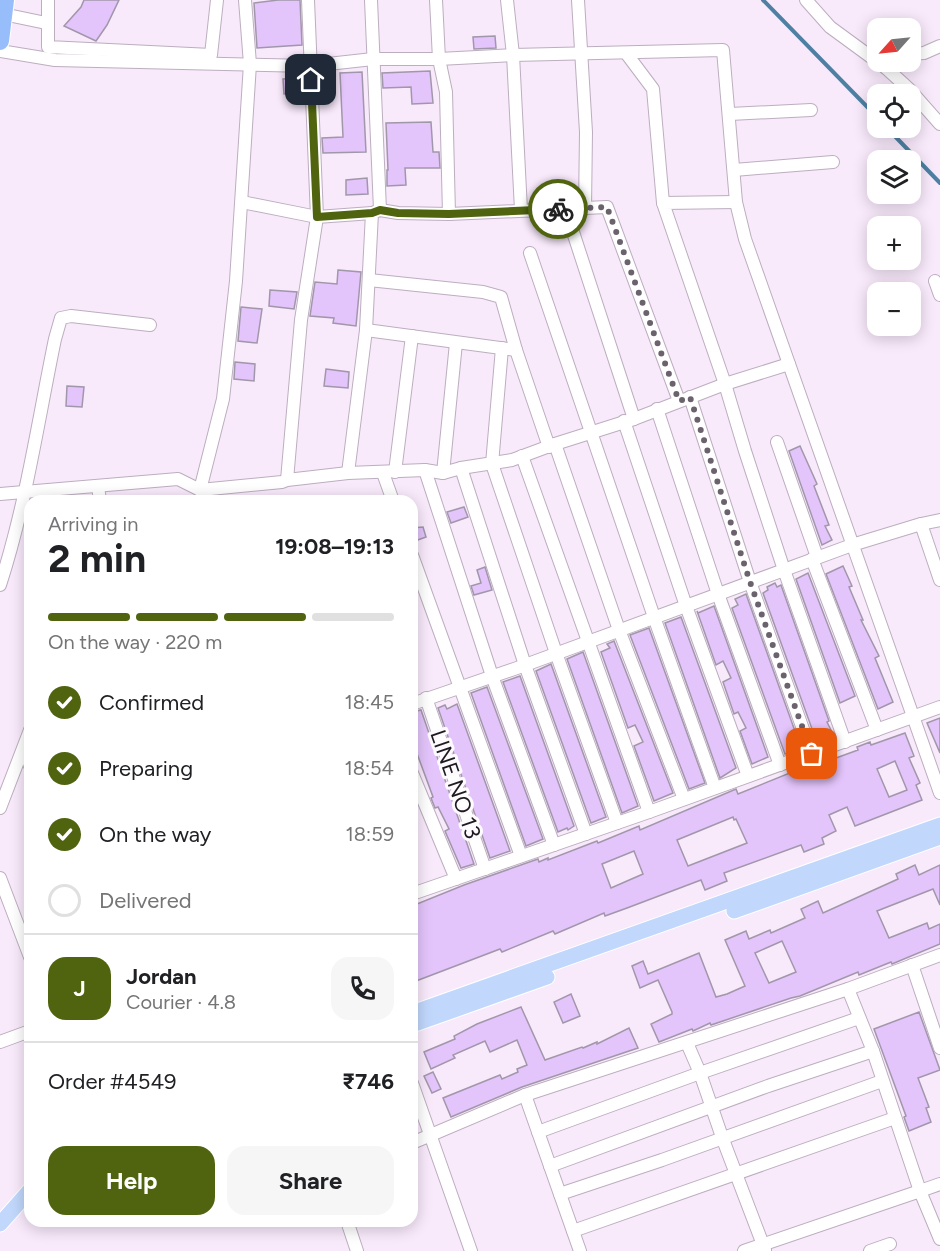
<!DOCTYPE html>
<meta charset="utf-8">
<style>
body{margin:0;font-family:Figtree,sans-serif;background:#f6f6f6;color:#202124;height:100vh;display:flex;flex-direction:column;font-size:22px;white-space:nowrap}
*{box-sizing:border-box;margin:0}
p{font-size:20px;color:#757577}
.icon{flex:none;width:33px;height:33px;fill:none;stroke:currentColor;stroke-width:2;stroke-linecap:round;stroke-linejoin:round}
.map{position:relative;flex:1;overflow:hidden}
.drawer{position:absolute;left:24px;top:495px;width:394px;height:732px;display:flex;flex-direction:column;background:#fff;border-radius:18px;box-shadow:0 3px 15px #0003}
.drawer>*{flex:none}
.needle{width:39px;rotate:243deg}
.fabs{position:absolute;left:867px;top:18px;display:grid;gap:12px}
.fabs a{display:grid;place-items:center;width:54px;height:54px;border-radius:12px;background:#fff;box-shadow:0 3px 15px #0003;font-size:30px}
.pin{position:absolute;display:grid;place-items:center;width:51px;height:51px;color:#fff;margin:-26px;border-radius:12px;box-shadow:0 3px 9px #0006}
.courier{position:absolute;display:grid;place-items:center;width:60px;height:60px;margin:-30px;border:4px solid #50640f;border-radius:50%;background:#fff;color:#222;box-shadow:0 2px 8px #0007}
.head em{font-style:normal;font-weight:700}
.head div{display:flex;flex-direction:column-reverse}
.head{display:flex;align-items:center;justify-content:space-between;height:102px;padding:0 24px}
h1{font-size:39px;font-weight:700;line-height:45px}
.bar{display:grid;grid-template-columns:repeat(4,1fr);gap:9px 6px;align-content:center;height:72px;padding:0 24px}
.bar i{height:8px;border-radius:4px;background:#e0e0e0}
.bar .current{background:#50640f}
.bar p{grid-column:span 4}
.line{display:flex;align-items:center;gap:15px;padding:0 24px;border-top:2px solid #e0e0e0}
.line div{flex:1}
.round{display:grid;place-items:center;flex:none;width:63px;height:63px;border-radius:18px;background:#f6f6f6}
ol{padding:0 24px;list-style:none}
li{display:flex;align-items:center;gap:18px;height:66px}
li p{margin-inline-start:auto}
li .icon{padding:6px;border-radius:50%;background:#50640f;color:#fff;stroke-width:4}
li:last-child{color:#757577}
li i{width:33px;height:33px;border:3px solid #e0e0e0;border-radius:50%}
.cta{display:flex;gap:12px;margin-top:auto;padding:12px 24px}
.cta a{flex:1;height:69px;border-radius:18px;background:#50640f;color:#fff;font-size:24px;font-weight:700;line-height:69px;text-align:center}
.cta a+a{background:#f6f6f6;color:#202124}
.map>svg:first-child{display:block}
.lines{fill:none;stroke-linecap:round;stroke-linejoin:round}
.stream{stroke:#4d80a3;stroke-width:4}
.building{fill:#e3c4fb;stroke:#a197aa;stroke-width:1.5;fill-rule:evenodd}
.minor-casing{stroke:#bcaebf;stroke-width:14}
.major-casing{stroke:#fff;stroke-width:17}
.highway-casing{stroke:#fff;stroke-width:20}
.minor{stroke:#fff;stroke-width:12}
.major{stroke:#c1d8fc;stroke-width:15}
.highway{stroke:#97befa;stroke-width:18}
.done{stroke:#6b626d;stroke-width:6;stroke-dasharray:0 10.8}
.route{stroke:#50640f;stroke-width:8}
.labels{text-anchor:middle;stroke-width:6;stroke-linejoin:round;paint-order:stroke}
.street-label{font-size:22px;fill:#1f1a20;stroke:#fefbff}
</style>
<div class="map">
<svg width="940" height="1251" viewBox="0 0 940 1251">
<rect width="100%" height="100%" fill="#f8e9fb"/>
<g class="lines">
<g class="stream">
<path d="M763 0 878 118"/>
<path d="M887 128 940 183"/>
</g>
</g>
<g class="building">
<path d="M84 0H119L107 25 96 41 64 26 81 7Z"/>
<path d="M278 0H300L302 45 257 48 254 3Z"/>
<path d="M495 36 496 48 474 49 473 37Z"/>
<path d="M430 71 433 103 412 104 411 87 383 88 382 73Z"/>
<path d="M362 72 366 152 323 153 322 138 343 137 340 73Z"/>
<path d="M303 78 304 92 284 94 283 79Z"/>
<path d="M431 122 433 152H439L440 168H405L406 185 387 186V170H388L386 123Z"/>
<path d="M367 178 368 194 346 195V180Z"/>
<path d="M338 270 361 272 356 326 333 323 334 318 310 316 315 282 337 284Z"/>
<path d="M270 290 297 292 294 309 269 306Z"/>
<path d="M241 307 262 309 257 343 238 341Z"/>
<path d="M235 362 255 364 254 381 234 379Z"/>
<path d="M326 369 349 372 348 388 324 386Z"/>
<path d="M67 386 84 387 82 407 66 406Z"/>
<path d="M800 446 817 484 814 486 829 525 825 526 832 540 822 545 789 451Z"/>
<path d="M464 507 468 517 451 523 447 512Z"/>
<path d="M423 527 426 537 415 541 412 528Z"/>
<path d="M843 566 852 586 849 587 863 620H861L879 656 875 658 893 702 878 709 826 574Z"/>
<path d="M485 567 492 590 474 595 471 586 481 583 477 570Z"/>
<path d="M808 573 855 696 840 703 796 579Z"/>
<path d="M775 583 777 587 781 585 829 721 827 722 833 734 823 738V736L816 740 763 593 768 590 767 587Z"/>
<path d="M746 594 801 748 785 754 732 608 738 605 735 599Z"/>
<path d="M714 606 768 757 752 764 740 731 746 728 738 712 734 714 723 682 731 678 723 661 716 665 697 611 698 613Z"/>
<path d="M681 617 736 768 720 778 665 623Z"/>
<path d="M649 628 705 783 689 789 630 635Z"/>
<path d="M614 641 673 793 654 801 634 746 643 742 635 725 628 728 601 652 610 648 607 644Z"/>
<path d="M583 652 638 806 622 813 567 659Z"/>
<path d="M551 664 606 817 591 823 536 671Z"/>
<path d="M520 676 574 826 568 830 567 828 558 832 503 682Z"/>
<path d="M487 687 543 839 526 846 471 693Z"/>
<path d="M457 704 510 851 490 858 438 708 445 705 447 709Z"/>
<path d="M421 710 474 864 461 868 445 831 449 829 438 807 435 808 431 798 433 797 412 740V712Z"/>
<path d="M940 718V753L927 723Z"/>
<path d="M905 733 914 756 909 758 920 783 916 785 922 800 855 826 847 807 829 815 836 831 822 838 824 844 804 852 801 845 724 873 727 881 705 890 701 880 627 908 605 916 604 913 555 934 553 931 502 952 500 949 416 981 412 974V906L464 885 538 859 539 862 548 858V860L597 841 598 843 639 826 640 830 736 789 738 794 802 768 804 773 825 762 858 750 857 747 870 742 871 745ZM895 761 907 790 889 797 877 769ZM733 817 734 820 736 819 747 843 688 866 677 840ZM634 851 643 874 611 888 602 864Z"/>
<path d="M915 865 919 875 940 865V905L933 889 877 911 889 938 927 923 929 929 940 924V944L892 964 891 962 859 975 858 972 800 996 791 998 711 1025 710 1023 693 1031 692 1029 659 1042 651 1024 672 1014V1012L658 980 640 988 632 966 643 961 648 974 699 953 716 997 727 994 745 986 725 940 746 931 749 939 770 930 771 933 805 918 801 909 818 901 823 913 898 879 896 874ZM782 941 796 972 769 983 755 953Z"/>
<path d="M571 994 580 1016 563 1023 554 1002Z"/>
<path d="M521 1007 545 1060 582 1047 583 1048 597 1042V1044L629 1028 638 1048 522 1087 451 1117 443 1098 500 1075 502 1079 518 1072 517 1069 527 1065 517 1040 490 1052 485 1041 453 1055 455 1058 431 1069 424 1052 455 1039 454 1036 477 1024Z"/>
<path d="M919 1012 940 1070 918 1078 929 1107 926 1108 931 1122 909 1131 904 1117 906 1116 874 1029Z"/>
<path d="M433 1072 441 1089 432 1093 424 1076Z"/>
</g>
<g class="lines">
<g class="minor-casing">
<g id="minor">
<path d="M48 0V47L211 55 217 0"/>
<path d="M245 0 250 64 236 281 223 399 200 490 282 482 287 480 348 473 425 470 443 473 461 468 512 460 555 444 634 419 725 384 789 364"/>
<path d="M371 0 380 210"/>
<path d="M436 0 439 59 446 92 449 214"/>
<path d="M507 0 513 55 521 210"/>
<path d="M578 0 586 132 585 208"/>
<path d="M806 0 830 27 886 68 895 62"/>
<path d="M3 14 46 23"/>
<path d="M0 51 55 60 310 66 373 59H439L513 55 723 50 736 202 745 239 940 793"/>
<path d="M626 53 653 89 663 203"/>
<path d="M910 54 924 53 940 46"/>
<path d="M886 68 909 89 940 124"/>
<path d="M730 114 811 110"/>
<path d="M734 170 833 162"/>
<path d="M242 202 317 217 372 213"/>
<path d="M736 202 663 203 725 384 745 451 784 570 845 742"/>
<path d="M572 229 634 419"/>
<path d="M530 253 654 617 715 788"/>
<path d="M369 280 483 292 501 297 516 350"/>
<path d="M935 281 940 295"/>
<path d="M366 330 516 350 549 447"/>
<path d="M502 348 492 464 556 653 617 823"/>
<path d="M690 397 750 582 812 754"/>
<path d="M657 409 718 594 780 765"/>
<path d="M624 421 686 606 748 776"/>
<path d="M777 442 817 557"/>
<path d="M555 444 619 630 684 799"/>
<path d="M522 456 649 812"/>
<path d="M461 468 525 665 586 834"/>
<path d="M425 470 492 676 554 845"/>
<path d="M395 472 412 336"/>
<path d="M348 473 366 330 372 213 380 210 398 213 449 214 607 207 679 401"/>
<path d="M383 473 393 501"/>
<path d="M443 473 456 343"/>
<path d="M287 480 301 320 317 217 308 0"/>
<path d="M98 486 100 501"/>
<path d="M0 494 178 479 200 490 207 501"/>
<path d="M921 524 940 520"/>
<path d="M412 555 521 856"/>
<path d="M812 559 877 730"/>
<path d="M0 585C26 505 38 421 55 339L61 318 71 316 150 325"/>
<path d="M426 698 485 869"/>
<path d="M412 704 517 668 852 545 921 524 940 580"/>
<path d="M24 747 30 766"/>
<path d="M412 773 456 879"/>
<path d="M0 808 30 730"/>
<path d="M0 878 30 957"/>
<path d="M412 894 649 812 940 707"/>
<path d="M912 965 940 1048"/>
<path d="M848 989 873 1051 920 1191 940 1184"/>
<path d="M0 1042 30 1031"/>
<path d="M687 1043 700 1073 722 1137 765 1250"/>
<path d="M412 1083 471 1251"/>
<path d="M525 1095 580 1251"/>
<path d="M538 1132 700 1073 859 1018"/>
<path d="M412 1143 525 1095 848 989 940 955"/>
<path d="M550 1166 768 1086 873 1051"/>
<path d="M560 1194 662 1160 882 1081"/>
<path d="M347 1221 357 1251"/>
<path d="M573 1231 895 1118"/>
<path d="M744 1251 920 1191 940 1239"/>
<path d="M870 1251 890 1244"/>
</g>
</g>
<g class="major-casing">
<g id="major">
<path d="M734 911 940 837"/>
<path d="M412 1013 940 825"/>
<path d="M412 1025 547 977"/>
<path d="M0 1224 30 1190"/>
</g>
</g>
<g class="highway-casing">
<path id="highway" d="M0 41 5 0"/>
</g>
<use href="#minor" class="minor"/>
<use href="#major" class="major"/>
<use href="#highway" class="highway"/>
</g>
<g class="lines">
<path class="done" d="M558 209 607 207 679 401 690 397 750 582 812 754"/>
<path class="route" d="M311 80 317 217 372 213 380 210 398 213 449 214 558 209"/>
</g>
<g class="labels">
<g class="street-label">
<text transform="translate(456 784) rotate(71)" y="8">LINE NO 13</text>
</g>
</g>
</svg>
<div class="fabs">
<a><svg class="needle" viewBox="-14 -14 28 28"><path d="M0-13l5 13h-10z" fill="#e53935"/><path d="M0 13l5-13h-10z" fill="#757577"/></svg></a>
<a><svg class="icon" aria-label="locate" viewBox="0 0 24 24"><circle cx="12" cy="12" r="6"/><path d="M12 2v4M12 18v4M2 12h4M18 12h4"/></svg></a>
<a><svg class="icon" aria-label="layers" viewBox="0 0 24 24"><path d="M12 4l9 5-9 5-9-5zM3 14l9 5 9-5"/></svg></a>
<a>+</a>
<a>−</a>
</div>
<div class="pin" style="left:812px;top:754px;background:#ea580c"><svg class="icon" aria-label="bag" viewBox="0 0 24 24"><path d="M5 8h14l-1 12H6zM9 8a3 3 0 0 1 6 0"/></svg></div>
<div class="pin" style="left:311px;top:80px;background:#1f2937"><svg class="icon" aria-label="home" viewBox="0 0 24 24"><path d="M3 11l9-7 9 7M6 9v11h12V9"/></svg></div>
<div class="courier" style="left:558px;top:209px"><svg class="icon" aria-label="bike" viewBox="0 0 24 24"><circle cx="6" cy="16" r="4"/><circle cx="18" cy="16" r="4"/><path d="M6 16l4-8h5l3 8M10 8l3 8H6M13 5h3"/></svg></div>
<section class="drawer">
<div class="head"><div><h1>2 min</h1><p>Arriving in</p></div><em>19:08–19:13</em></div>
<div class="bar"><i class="current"></i><i class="current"></i><i class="current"></i><i></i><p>On the way · 220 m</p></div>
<ol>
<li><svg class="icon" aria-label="check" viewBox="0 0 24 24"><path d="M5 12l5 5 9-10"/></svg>Confirmed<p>18:45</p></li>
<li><svg class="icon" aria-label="check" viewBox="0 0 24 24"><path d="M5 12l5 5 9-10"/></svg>Preparing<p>18:54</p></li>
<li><svg class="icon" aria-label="check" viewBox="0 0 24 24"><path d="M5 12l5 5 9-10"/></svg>On the way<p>18:59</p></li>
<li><i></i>Delivered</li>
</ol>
<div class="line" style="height:108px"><b class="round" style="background:#50640f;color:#fff">J</b><div><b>Jordan</b><p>Courier · 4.8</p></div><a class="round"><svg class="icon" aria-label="phone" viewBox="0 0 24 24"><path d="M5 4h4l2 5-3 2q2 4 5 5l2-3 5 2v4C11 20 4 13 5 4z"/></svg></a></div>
<div class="line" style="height:78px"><div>Order #4549</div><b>₹746</b></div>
<div class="cta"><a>Help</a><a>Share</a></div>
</section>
</div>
